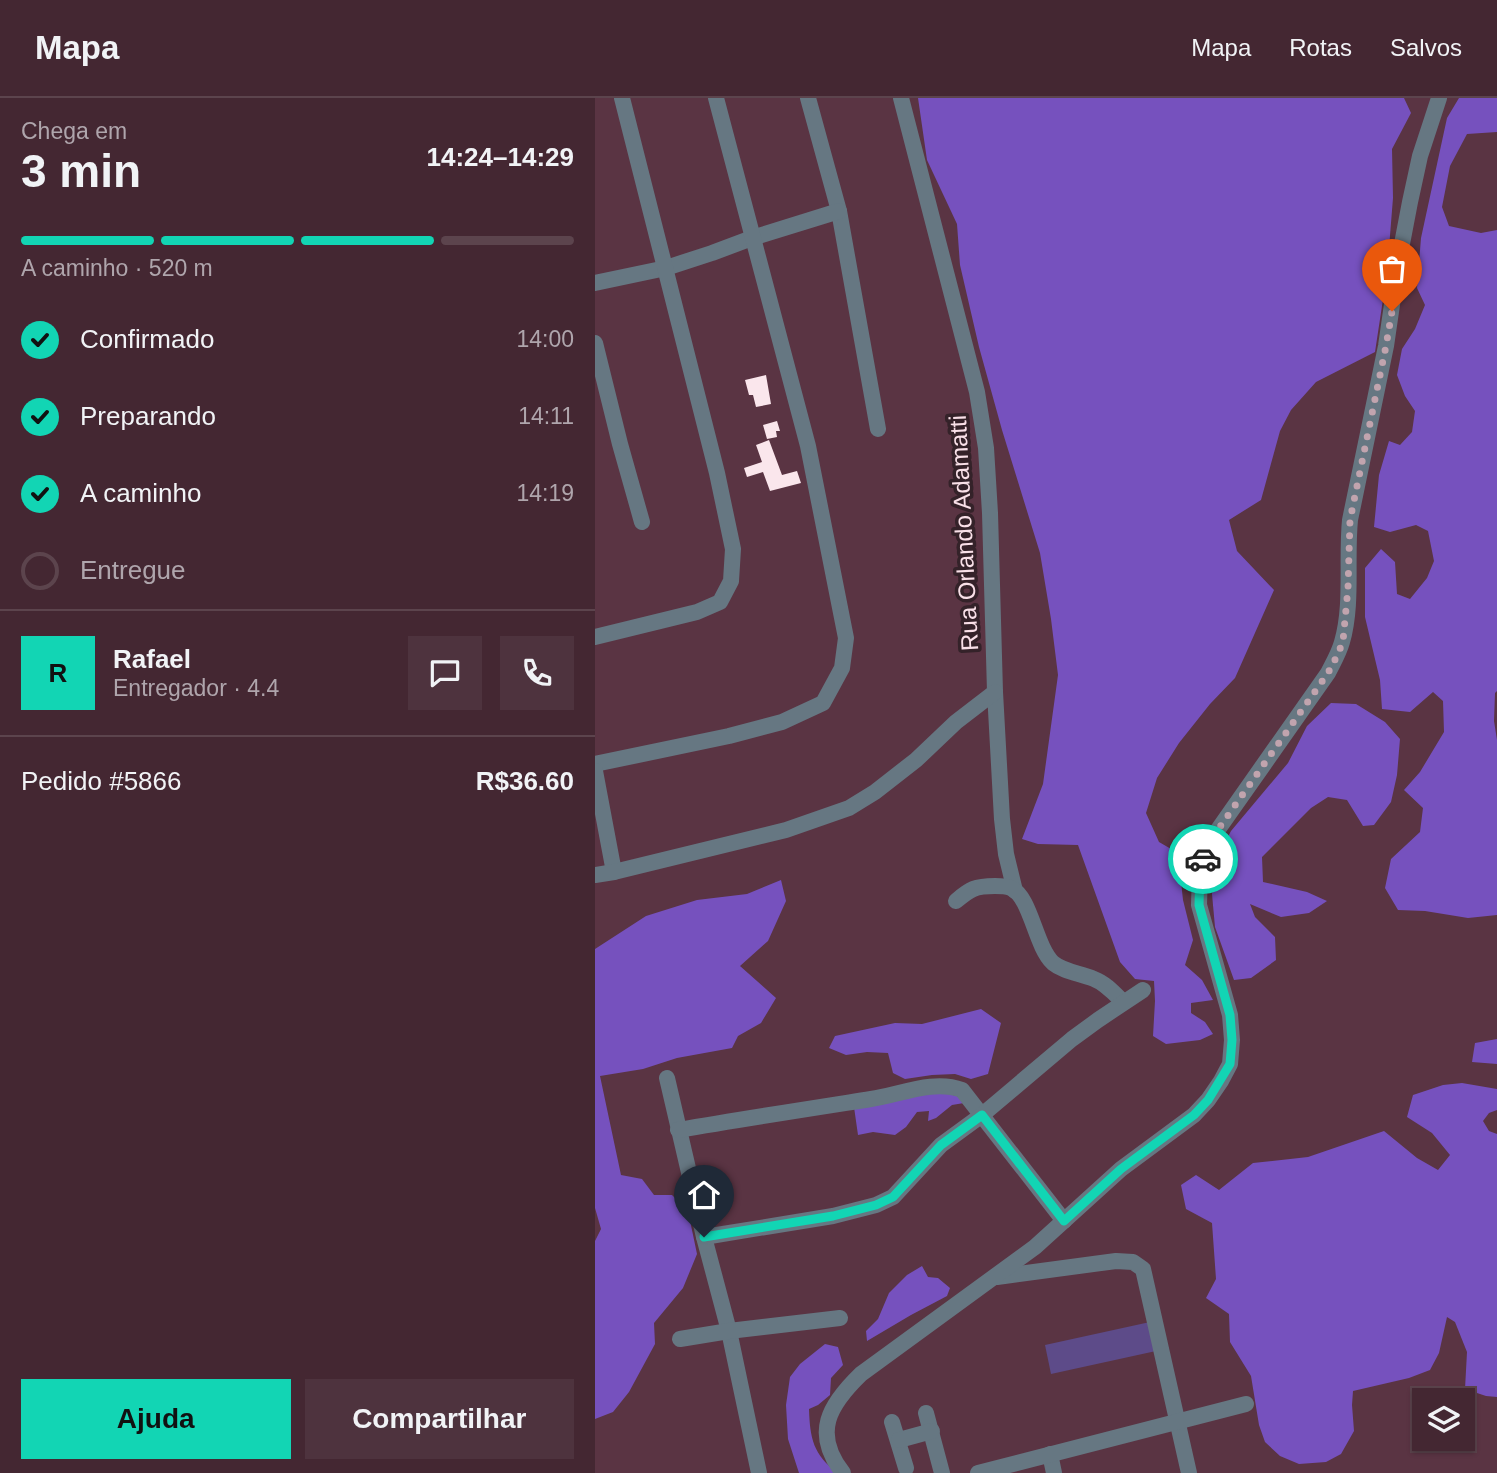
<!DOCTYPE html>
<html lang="pt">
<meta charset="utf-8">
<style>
body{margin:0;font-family:Helvetica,sans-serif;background:#4e333e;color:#f1f3f6;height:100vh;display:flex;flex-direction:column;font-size:26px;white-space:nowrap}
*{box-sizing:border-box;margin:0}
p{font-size:23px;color:#afa5ac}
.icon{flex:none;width:38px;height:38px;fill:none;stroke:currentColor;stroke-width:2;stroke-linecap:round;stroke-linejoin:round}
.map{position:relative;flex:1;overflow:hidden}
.drawer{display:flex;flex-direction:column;background:#442732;width:595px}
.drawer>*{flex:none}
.tools{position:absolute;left:817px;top:1290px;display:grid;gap:14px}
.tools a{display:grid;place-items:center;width:63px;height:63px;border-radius:0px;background:#442732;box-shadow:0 2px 5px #0004,0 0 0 2px #5c444d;font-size:35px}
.pin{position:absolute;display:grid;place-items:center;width:60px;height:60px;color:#fff;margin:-72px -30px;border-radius:50% 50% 50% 0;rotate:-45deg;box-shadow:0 0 7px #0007}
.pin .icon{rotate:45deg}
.courier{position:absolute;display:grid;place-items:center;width:70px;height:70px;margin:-35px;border:5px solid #12d5b4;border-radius:50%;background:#fff;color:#222;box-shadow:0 2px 9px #0007}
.head em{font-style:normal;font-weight:700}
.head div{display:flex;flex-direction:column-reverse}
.head{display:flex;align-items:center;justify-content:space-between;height:119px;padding:0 21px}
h1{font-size:46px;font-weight:700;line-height:52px}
.bar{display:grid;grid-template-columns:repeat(4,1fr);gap:10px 7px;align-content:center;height:84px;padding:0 21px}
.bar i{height:9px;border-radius:5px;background:#5c444d}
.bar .selected{background:#12d5b4}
.bar p{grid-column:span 4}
.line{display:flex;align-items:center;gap:18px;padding:0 21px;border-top:2px solid #5c444d}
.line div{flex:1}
.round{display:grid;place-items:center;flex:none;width:74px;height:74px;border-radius:0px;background:#4e333e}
ol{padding:0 21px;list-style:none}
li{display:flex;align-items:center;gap:21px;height:77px}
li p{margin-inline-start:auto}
li .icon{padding:7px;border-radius:50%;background:#12d5b4;color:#111;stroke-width:4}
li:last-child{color:#afa5ac}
li i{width:38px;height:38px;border:4px solid #5c444d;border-radius:50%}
.action{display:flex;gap:14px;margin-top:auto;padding:14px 21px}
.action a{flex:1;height:80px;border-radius:0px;background:#12d5b4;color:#111;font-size:28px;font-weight:700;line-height:80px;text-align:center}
.action a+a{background:#4e333e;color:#f1f3f6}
header{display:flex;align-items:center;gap:42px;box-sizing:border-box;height:98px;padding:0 35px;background:#442732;border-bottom:2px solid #5c444d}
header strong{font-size:33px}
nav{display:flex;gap:38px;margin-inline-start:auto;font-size:24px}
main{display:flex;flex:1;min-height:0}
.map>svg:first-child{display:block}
.green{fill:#5d4b89}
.forest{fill:#7651be}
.building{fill:#fae6ec}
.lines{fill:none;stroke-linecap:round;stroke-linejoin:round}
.minor{stroke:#667782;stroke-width:16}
.done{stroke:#c1a4ae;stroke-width:7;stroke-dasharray:0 12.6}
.route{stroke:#12d5b4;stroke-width:9}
.labels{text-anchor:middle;stroke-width:7;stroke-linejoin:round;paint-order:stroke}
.street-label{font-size:24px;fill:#f9e0e8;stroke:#342229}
</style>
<header>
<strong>Mapa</strong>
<nav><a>Mapa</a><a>Rotas</a><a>Salvos</a></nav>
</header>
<main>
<section class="drawer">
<div class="head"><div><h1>3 min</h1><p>Chega em</p></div><em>14:24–14:29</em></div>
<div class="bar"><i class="selected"></i><i class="selected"></i><i class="selected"></i><i></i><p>A caminho · 520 m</p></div>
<ol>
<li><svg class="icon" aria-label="check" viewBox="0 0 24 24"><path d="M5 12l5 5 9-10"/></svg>Confirmado<p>14:00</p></li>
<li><svg class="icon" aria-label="check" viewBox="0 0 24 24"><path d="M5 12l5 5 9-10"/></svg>Preparando<p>14:11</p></li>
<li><svg class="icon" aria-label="check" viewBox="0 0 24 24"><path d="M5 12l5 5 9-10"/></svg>A caminho<p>14:19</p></li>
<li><i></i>Entregue</li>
</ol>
<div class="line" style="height:126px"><b class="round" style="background:#12d5b4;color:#111">R</b><div><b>Rafael</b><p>Entregador · 4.4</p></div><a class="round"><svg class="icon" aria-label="chat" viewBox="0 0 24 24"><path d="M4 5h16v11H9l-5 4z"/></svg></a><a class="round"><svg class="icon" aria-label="phone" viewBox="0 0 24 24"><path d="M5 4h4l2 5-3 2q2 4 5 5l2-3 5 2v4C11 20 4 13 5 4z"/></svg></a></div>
<div class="line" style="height:91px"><div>Pedido #5866</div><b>R$36.60</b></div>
<div class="action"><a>Ajuda</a><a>Compartilhar</a></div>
</section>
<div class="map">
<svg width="902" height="1375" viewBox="0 0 902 1375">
<rect width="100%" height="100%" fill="#5a3443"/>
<path class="green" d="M555 1224 561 1253 456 1276 450 1247Z"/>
<g class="forest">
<path d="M323 0H809L816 15 797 51 798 100 792 175 780 254 721 284 696 312 685 333 666 402 634 422 642 453 679 492 640 580 615 606 584 645 562 680 551 715 564 744 583 755 588 802 598 842 590 867 607 882 618 902 596 905V915L610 924 618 936 605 942 571 946 558 938 560 903 559 883 540 881 525 864 483 747 443 746 427 741 448 686 463 577 456 521 445 455 407 332 384 249 365 167 362 126 332 62Z"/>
<path d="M864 0H902V34L872 36 855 68 847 109 854 128 886 135 902 132V593L900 595 899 623 902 642V817L873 820 830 813 803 812 790 790 796 761 825 734 828 710 809 692 825 674 849 634 848 603 838 594 815 614 787 611 785 582 770 519V470L786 451 800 464 802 496 815 501 832 480 839 463 833 433 821 427 795 434 779 429 784 377 794 343 805 347 817 334 820 313 810 298 802 277 807 251 820 231 830 207 822 190 826 140 852 20Z"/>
<path d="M736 605 761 606 790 624 805 641 802 677 796 704 779 727 768 728 752 702 733 699 716 710 667 759 668 784 712 794 732 803 714 815 686 819 655 806 660 819 680 839 681 862 656 880 639 882 620 829 617 796 624 756 636 733 693 665 712 628Z"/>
<path d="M186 782 191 803 173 843 145 868 181 900 166 925 143 938 137 950 82 960 48 971 5 978 26 1077 47 1081 59 1097H77L93 1113 102 1156 88 1190 59 1225 60 1246 34 1294 18 1314 0 1321V1143L6 1131 0 1110V851L51 818 102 802 152 796Z"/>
<path d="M386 911 406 925 393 976 376 981 360 976 337 977 310 981 298 975 293 955 272 954 251 957 234 950 240 938 300 925 327 926Z"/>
<path d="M902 941V966L877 964 880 945Z"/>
<path d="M867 985 902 991V1012L894 1015 888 1023 894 1033 902 1036V1299L891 1298 870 1291 872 1254 860 1224 852 1219 844 1255 835 1272 814 1280 758 1293 757 1307 759 1333 746 1356 731 1364 704 1366 685 1358 670 1344 664 1327 656 1278 635 1244 634 1216 611 1200 621 1181 617 1125 591 1111 586 1087 601 1077 624 1092 658 1065 713 1059 789 1033 822 1060 843 1072 855 1057 837 1035 812 1019 818 997 848 987Z"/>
<path d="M341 993 362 998 369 1005 357 1007 341 1020 333 1023 334 1013 322 1014 311 1029 300 1037 278 1034 263 1037 259 1009Z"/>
<path d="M327 1168 333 1179 343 1180 355 1190 352 1198 316 1217 272 1243 271 1233 283 1221 294 1195 312 1177Z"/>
<path d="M230 1246 243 1249 248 1267 236 1280 235 1297 223 1307 214 1311C215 1340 218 1357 243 1375H204L193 1341 191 1307 195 1279 205 1266Z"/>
</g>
<g class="building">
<path d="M171 277 176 306 161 309 158 297H154L150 282Z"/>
<path d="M182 323 185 333H181L182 339 172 341 168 327Z"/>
<path d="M174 342 187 377 202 373 206 385 175 393 168 374 152 379 149 370 167 364 161 347Z"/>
</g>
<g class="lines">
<g class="minor">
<path d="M213 0 244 113 283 331"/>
<path d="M306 0 382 294 391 350 395 415 400 594 407 721 411 756 420 793"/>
<path d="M0 185 71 170 117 155 157 140 244 113"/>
<path d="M0 245 25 346 47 424"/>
<path d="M0 539 102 514 125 504 136 483 138 451 122 375 27 0"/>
<path d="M0 666 134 638 187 624 228 605 247 570 251 540 213 348 121 0"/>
<path d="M0 673 19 774"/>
<path d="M0 777 19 774 191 732 254 710 280 694 321 662 361 624 400 594"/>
<path d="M361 803C375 791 380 788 400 788 405 788 411 788 416 790 436 799 440 848 458 865 469 874 485 875 499 881 510 885 519 895 528 904"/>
<path d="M72 980 109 1139 134 1233 164 1375"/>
<path d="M83 1032C147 1021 212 1011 276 1001 305 997 338 981 367 992L469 1123"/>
<path d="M109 1139 238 1118 281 1107 298 1099 346 1047 387 1017 477 941 503 922 548 892"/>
<path d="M402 1179 521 1163 538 1164 548 1171 594 1375"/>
<path d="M85 1241 134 1233 245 1220"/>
<path d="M331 1315 347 1375"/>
<path d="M297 1324 311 1370"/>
<path d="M304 1342 337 1333"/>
<path d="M455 1356 459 1375"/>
<path d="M248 1375C217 1335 234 1307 266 1276L440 1149 526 1071 599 1017 613 1002 626 983 635 966 637 942 635 917 604 807 605 772 609 758 622 733 733 575C738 565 744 555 747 544 758 506 751 462 755 422L791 248 802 172 815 104 825 58 844 0"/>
<path d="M383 1375 651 1306"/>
</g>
</g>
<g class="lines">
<path class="done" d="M608 761 622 733 733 575 743 556 748 543 753 490 755 422 791 248 797 213"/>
<path class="route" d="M109 1139 238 1118 281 1107 298 1099 346 1047 387 1017 469 1123 526 1071 599 1017 613 1002 635 966 637 942 635 917 604 807 605 772 608 761"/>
</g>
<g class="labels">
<g class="street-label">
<text transform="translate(369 435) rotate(-93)" y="8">Rua Orlando Adamatti</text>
</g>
</g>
</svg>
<div class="tools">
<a><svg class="icon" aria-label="layers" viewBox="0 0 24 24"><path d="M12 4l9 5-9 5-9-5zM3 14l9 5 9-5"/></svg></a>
</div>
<div class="pin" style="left:797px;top:213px;background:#ea580c"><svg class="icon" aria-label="bag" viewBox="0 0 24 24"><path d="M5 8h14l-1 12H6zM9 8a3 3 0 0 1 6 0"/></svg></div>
<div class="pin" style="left:109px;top:1139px;background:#1f2937"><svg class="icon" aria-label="home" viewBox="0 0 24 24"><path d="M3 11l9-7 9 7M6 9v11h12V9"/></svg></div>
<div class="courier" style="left:608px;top:761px"><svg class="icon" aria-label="car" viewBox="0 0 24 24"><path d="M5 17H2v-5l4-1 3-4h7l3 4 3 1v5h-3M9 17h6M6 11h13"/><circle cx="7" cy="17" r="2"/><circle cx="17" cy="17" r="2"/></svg></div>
</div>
</main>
